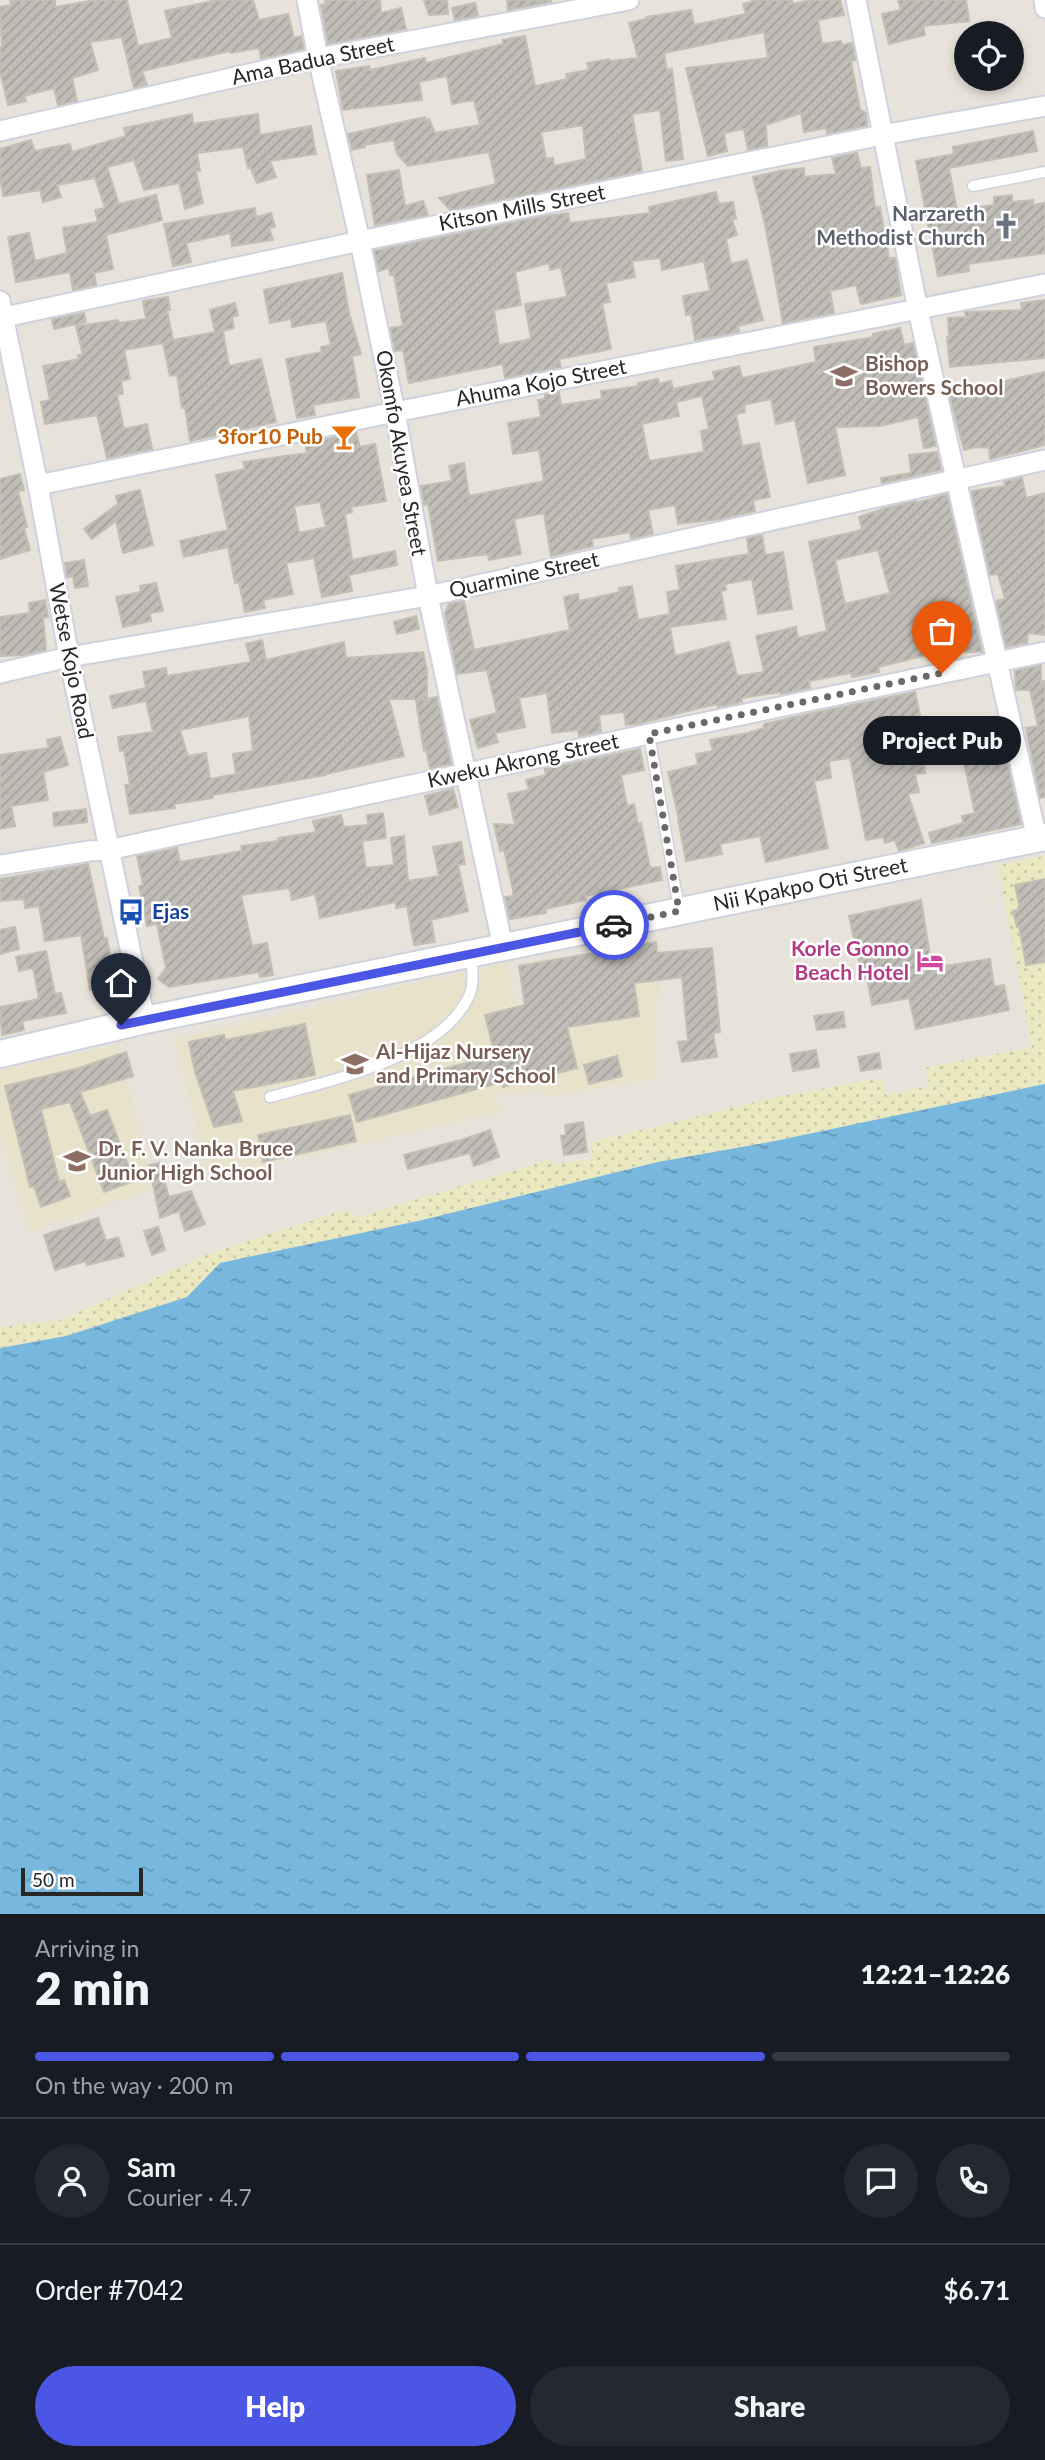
<!DOCTYPE html>
<meta charset="utf-8">
<style>
body{margin:0;font-family:Lato,sans-serif;background:#242831;color:#f1f3f6;height:100vh;display:flex;flex-direction:column;font-size:26px;white-space:nowrap}
*{box-sizing:border-box;margin:0}
p{font-size:23px;color:#9ea1a6}
.icon{flex:none;width:38px;height:38px;fill:none;stroke:currentColor;stroke-width:2;stroke-linecap:round;stroke-linejoin:round}
.map{position:relative;height:1914px;overflow:hidden}
.drawer{display:flex;flex-direction:column;background:#171b24;flex:1}
.drawer>*{flex:none}
.fabs{position:absolute;left:954px;top:21px;display:grid;gap:14px}
.fabs a{display:grid;place-items:center;width:70px;height:70px;border-radius:50%;background:#171b24;box-shadow:0 4px 10px #0003;font-size:35px}
.scale{position:absolute;left:21px;bottom:18px;width:122px;box-sizing:border-box;padding-left:7px;border:4px solid #272727;border-top:0;font-size:19px;line-height:24px;white-space:nowrap;color:#272727;-webkit-text-stroke:5px #fff;paint-order:stroke}
.pin{position:absolute;display:grid;place-items:center;width:60px;height:60px;color:#fff;margin:-72px -30px;border-radius:50% 50% 50% 0;rotate:-45deg;box-shadow:0 0 7px #0007}
.pin .icon{rotate:45deg}
.courier{position:absolute;display:grid;place-items:center;width:70px;height:70px;margin:-35px;border:5px solid #4b57e4;border-radius:50%;background:#fff;color:#222;box-shadow:0 2px 9px #0007}
.bubble{position:absolute;height:49px;border-radius:24px;background:#171b24;box-shadow:0 4px 10px #0003;font-size:23px;font-weight:800;line-height:49px;text-align:center}
.head em{font-style:normal;font-weight:800}
.head div{display:flex;flex-direction:column-reverse}
.head{display:flex;align-items:center;justify-content:space-between;height:119px;padding:0 35px}
h1{font-size:46px;font-weight:800;line-height:52px}
.bar{display:grid;grid-template-columns:repeat(4,1fr);gap:10px 7px;align-content:center;height:84px;padding:0 35px}
.bar i{height:9px;border-radius:5px;background:#363941}
.bar .on{background:#4b57e4}
.bar p{grid-column:span 4}
.line{display:flex;align-items:center;gap:18px;padding:0 35px;border-top:2px solid #363941}
.line div{flex:1}
.round{display:grid;place-items:center;flex:none;width:74px;height:74px;border-radius:37px;background:#242831}
.button{display:flex;gap:14px;margin-top:auto;padding:14px 35px}
.button a{flex:1;height:80px;border-radius:42px;background:#4b57e4;color:#fff;font-size:28px;font-weight:800;line-height:80px;text-align:center}
.button a+a{background:#242831;color:#f1f3f6}
.map>svg:first-child{display:block}
.education{fill:#e8e2cb}
.sand{fill:url(#sand-dots)}
.water{fill:url(#water-ripples)}
.building{fill:url(#building-hatch);stroke:#c3bfb4;stroke-width:2;fill-rule:evenodd}
.lines{fill:none;stroke-linecap:round;stroke-linejoin:round}
.service-casing{stroke:#cfd1de;stroke-width:13}
.minor-casing{stroke:#cfd1de;stroke-width:23}
.secondary-casing{stroke:#cfd1de;stroke-width:30}
.service{stroke:#fff;stroke-width:10}
.minor{stroke:#fff;stroke-width:19}
.secondary{stroke:#fff;stroke-width:26}
.done{stroke:#6b6966;stroke-width:7;stroke-dasharray:0 12.6}
.route{stroke:#4b57e4;stroke-width:9}
.labels{text-anchor:middle;stroke-width:5;stroke-linejoin:round;paint-order:stroke}
.street-label{font-size:21px;fill:#272727;stroke:#fff}
.worship-label{font-size:21px;font-weight:bold;fill:#5b616d;stroke:#fff;text-anchor:end}
.education-label{font-size:21px;font-weight:bold;fill:#785e54;stroke:#fff;text-anchor:start}
.food-label{font-size:21px;font-weight:bold;fill:#c56008;stroke:#fff;text-anchor:end}
.transit-label{font-size:21px;font-weight:bold;fill:#164399;stroke:#fff;text-anchor:start}
.hotel-label{font-size:21px;font-weight:bold;fill:#b23c85;stroke:#fff;text-anchor:end}
</style>
<div class="map">
<svg width="1045" height="1914" viewBox="0 0 1045 1914">
<defs>
<pattern id="sand-dots" width="8" height="8" patternUnits="userSpaceOnUse" patternTransform="scale(1.75)"><rect width="8" height="8" fill="#eae8c0"/><path d="M2 2h.1M6 6h.1" fill="none" stroke="#c9c7a5" stroke-width="1.8" stroke-linecap="round"/></pattern>
<pattern id="water-ripples" width="26" height="14" patternUnits="userSpaceOnUse" patternTransform="scale(1.75)"><rect width="26" height="14" fill="#78b8df"/><path d="M2 4q2-2 4 0t4 0M15 11q2-2 4 0t4 0" fill="none" stroke="#6296b5"/></pattern>
<pattern id="building-hatch" width="6" height="6" patternUnits="userSpaceOnUse" patternTransform="scale(1.75)"><rect width="6" height="6" fill="#c0bdb7"/><path d="M-1 1l2-2M0 6l6-6M5 7l2-2" fill="none" stroke="#a5a29d"/></pattern>
</defs>
<rect width="100%" height="100%" fill="#e8e3da"/>
<g class="education">
<path d="M656 942 661 979 656 1012V1078L543 1097 517 963Z"/>
<path d="M507 962 535 1090 495 1096 500 1112 210 1178 174 1039Z"/>
<path d="M119 1045 153 1189 30 1232 0 1134V1070Z"/>
</g>
<path class="sand" d="M1045 856V1084L770 1142 658 1162 418 1221 220 1263 187 1297 66 1336 0 1348V1327L61 1320 211 1253 348 1209 354 1218 552 1159 554 1165 592 1159V1142L776 1097 883 1078 886 1095 930 1086 924 1068 1032 1047 998 865Z"/>
<path class="water" d="M1045 1084V1914H0V1348L66 1336 187 1297 220 1263 418 1221 658 1162 770 1142Z"/>
<g class="building">
<path d="M10 0H55V7L96 0H127L138 46 172 38 165 11 217 0H253L259 20 288 14 294 38 301 36 304 49 261 59 259 48 231 53 230 51 142 71 147 85 134 88 122 37 90 42 98 70 72 78 77 101 58 105 54 88 24 96 26 101 8 105 0 71V47L2 46 0 7 11 5Z"/>
<path d="M325 0H380L381 13 401 8 406 29 328 44 321 5 326 4Z"/>
<path d="M424 0H447L448 14 429 15Z"/>
<path d="M507 0H551V2L508 10Z"/>
<path d="M756 0H792V4L812 0H840L844 15 818 20 822 44 841 41 842 45 852 43 856 60 851 61 860 109 866 113 867 126 827 134 826 128 804 132 801 113 766 125 767 146 748 150 744 129 724 133 727 151 708 156 686 68 768 58 764 32 664 53 667 70 672 69 683 159 666 161 660 110 632 114 642 171 450 210 439 198 496 184 489 152 408 166 397 154 394 140 364 145 365 147 352 150 348 134 425 117V120L429 119 435 133 480 125 474 100 452 104 447 76 419 82 422 100 343 110 336 71 369 66 370 70 425 58 426 63 503 44V40L525 36 535 86 567 79 566 74 589 70 587 63 609 59 610 61 638 58 629 23 646 19V17L691 10 694 25 746 14 743 4ZM578 126H583L586 159 554 166 553 158 546 159 541 132Z"/>
<path d="M898 0H966L969 21 923 26 925 35 889 44 882 14 901 10Z"/>
<path d="M475 3 478 16 455 20 452 8Z"/>
<path d="M192 114 193 124 258 114 260 135 311 126 316 154 270 161 276 177 257 183 250 167 248 168 243 147 197 153 200 171H196L203 203 185 209 179 183 144 190 134 160 107 167 119 204 156 195 162 220 106 235 113 269 94 273 96 285 73 290 70 272 16 282 8 237 29 233 35 261 67 253 63 228 98 222 95 210 105 208 95 178 57 185 61 197 43 202 40 190 3 196 0 176V149L31 140 35 151 70 144 72 152 126 136 124 128Z"/>
<path d="M1033 131 1037 151 949 168 957 210 994 205V197L1012 195V202L1033 200V205L1045 203V253L968 264 969 271 938 276 916 161 954 154 953 147Z"/>
<path d="M857 153 861 168 870 167 875 207H880L889 258H895L901 295 861 304 856 285 830 291 834 313 783 323 765 224 753 177 784 170 804 168V177L836 174 832 158Z"/>
<path d="M399 170 405 206 423 201 428 215 375 225 367 175Z"/>
<path d="M716 192 719 204 733 202 736 219H732L737 235 726 239 731 264 747 260 763 320 738 326 739 332 695 340 691 314 686 315 683 296 710 291 704 261 662 270 660 258 632 261 635 277 606 283 610 302 602 303 611 349 559 359 561 367 505 378 503 364 409 383 403 350 395 351 390 328 403 326 394 275H390L389 268 379 271 374 251 533 218 568 213 570 223 650 213 649 207ZM549 263 550 270 561 267 567 297 525 304 531 339 499 345 494 310 521 305 515 272Z"/>
<path d="M255 208 256 217 271 213 275 227 269 228 273 240 232 246 230 233 186 243 191 262 173 266 164 224Z"/>
<path d="M342 273 349 313 361 354 352 356 359 397 313 405 315 415 297 418 286 359 322 352 321 347 331 345 326 321 292 327 291 319 270 323 264 290Z"/>
<path d="M168 297 170 310H167L173 340 215 332 210 310 235 303 238 315 232 317 234 328 223 331 229 366 261 359 276 422 190 441 185 407 182 408 177 375 170 376 163 343 124 350 130 379 121 381 123 394 117 395 124 429 147 424 152 449 107 458 97 415 45 424 41 402 50 400 43 366 79 359 78 355H83L76 326 118 320 119 323 146 319 143 301Z"/>
<path d="M1045 300V358L950 367 947 337H949L948 318 966 317 965 312H968L1022 310 1021 303Z"/>
<path d="M84 313 86 322 54 329 52 319Z"/>
<path d="M900 328 904 345 913 343 936 446 924 448 918 417 880 426 835 427 845 475 808 483 795 420 776 424 771 399 744 405 745 412 736 414 742 446 759 443 770 497 753 500 755 511 721 519 678 524 675 505 648 510 653 534 631 539 630 532 592 539 593 546 551 556 544 513 514 519 521 554 489 560 488 554 438 561 428 504 424 505 421 486 452 481 449 466 464 463 469 496 544 481 539 450 513 454 508 423 541 417 538 400 545 399V395L559 392 561 405 602 399 601 391 639 386 638 383 658 379 659 384 671 381 673 389 715 380 713 372 739 366 742 378 816 362 814 347 874 337 873 334ZM702 396 709 429 701 431 704 452 649 461 642 424 679 416 676 402Z"/>
<path d="M1045 372V445L990 459 989 448 976 447 964 450 949 393Z"/>
<path d="M356 432 360 447 375 444 386 501 351 507 352 512 345 514 352 560 395 551 397 565 349 575 352 591 322 597 314 558 286 563 293 594 263 600 265 608 245 612 239 582 235 583 228 547 184 557 180 541 228 530 216 475 245 469 243 462 307 453 305 444ZM320 502 326 527 299 533 294 506Z"/>
<path d="M937 452 941 470 882 483 881 478 911 473 909 455Z"/>
<path d="M20 474 24 490 18 491 27 527 24 528 30 550 0 559V479Z"/>
<path d="M1022 478 1026 498 1045 493V635L1028 633 1027 643 1006 647 996 601 1005 599 998 574 990 575 971 491 1005 486 1004 481Z"/>
<path d="M140 490 153 545 123 553 116 521 92 539 84 529 118 504 116 496Z"/>
<path d="M947 494 982 652H940L919 657 878 667 879 672 852 677 851 673 809 681 810 688 781 694V692L741 698 742 702 718 707 717 704 700 708 637 724 626 725 624 712 599 715 601 732 579 736 578 730 552 733 547 693 519 698 525 727 495 733 498 742 478 748 470 720 497 713 487 670 457 674 446 619 445 613 449 604 464 601 474 650 570 630 564 597 578 594 579 601 620 592 619 588 632 586 638 620 670 614 667 592 680 590 676 566 749 554 747 538 762 535 765 555 783 552 792 609 758 614 752 579 725 584 726 590 721 591 726 619 670 627 675 656 729 642 737 676 764 672 756 636 796 627 798 638 827 631 809 542 862 530 859 517 886 508 916 501V503ZM878 550 890 593 845 604 835 560Z"/>
<path d="M84 560 88 586 75 588 73 576 67 577 65 563Z"/>
<path d="M156 583 163 611 150 613 151 621 123 627 116 597 141 592 140 586Z"/>
<path d="M45 600 48 617 43 618 46 650 25 655 0 656V617L30 613 29 603Z"/>
<path d="M416 616 419 629 397 634 394 622Z"/>
<path d="M262 640 266 660 344 642 346 658 423 652 427 670V699H389L404 756 326 774V775L213 795V798L174 804 175 808 130 814 125 785H130L124 750 120 751 118 737 153 732 146 701 113 708 110 696 146 688 143 672 166 668 167 676 251 662 246 644ZM249 716 253 751 233 754 236 774 210 779 206 753 188 756 180 730Z"/>
<path d="M1041 665V682L1045 681V797L1040 798 1026 728 1038 726 1030 690H1016L1015 671Z"/>
<path d="M915 692 929 756 923 757 925 773 915 774 919 792 908 794 924 843 899 851 895 840 885 843 883 837 866 840 850 758 829 761 831 778 814 781 828 848 766 862 760 836 720 844 722 854 686 861 678 819H679L668 772 698 765 696 754 713 751 710 740 748 733 764 728V724L803 715Z"/>
<path d="M437 697 451 764 430 768 426 750 424 751 416 701Z"/>
<path d="M60 737 68 765 43 772 48 800 11 806 15 826 0 829V755L49 748 47 740Z"/>
<path d="M640 749 644 770 621 775 627 806 634 804 638 824 641 823 650 868 660 867 662 880 585 896 586 900 545 909 546 913 510 919 505 897 513 896V890L504 850 500 851 494 824 515 825 508 794 529 790 526 780 546 775 545 769Z"/>
<path d="M977 755 979 761 1006 756 1021 824 932 843 929 833 963 823 962 816 975 813 963 758Z"/>
<path d="M453 789 458 807 430 815 425 796Z"/>
<path d="M86 809 87 822 54 826 53 813Z"/>
<path d="M383 813 386 838 362 841 366 868 394 865 391 838 404 836 408 881 439 876 433 847 461 842 465 864 458 865 468 911 431 920 435 942 414 945 407 906 396 908V902L320 918 315 894 292 900 289 888 241 895 252 946 267 943 273 975 260 977 259 972 169 987 158 979 166 968 157 924 147 926 139 886 143 885 137 856 177 848 180 862 242 851 241 846 278 841V838L316 832 313 821 341 815 344 827 368 825 367 815Z"/>
<path d="M88 864 104 938H107L115 986 90 990 81 935 45 941 39 906 25 908 24 899 0 901V879Z"/>
<path d="M1045 879V962L1026 965 1019 926 1017 927 1013 911 1020 909 1015 885Z"/>
<path d="M921 900 932 968 990 959 994 987 1004 985 1009 1010 916 1029 909 998 872 1005 867 978 863 979 849 916Z"/>
<path d="M15 927 19 949 0 954V930Z"/>
<path d="M656 942 657 953 712 948 720 1032 713 1033 717 1057 682 1062 678 1042 688 1041 682 977 634 983 639 1016 567 1027 577 1068 503 1087 502 1082 357 1122 349 1095 495 1055 485 1015 525 1005 519 966Z"/>
<path d="M46 951 55 994 61 993 66 1013 22 1021 24 1030 2 1035 0 1007 39 999 33 968 19 971 16 957Z"/>
<path d="M843 1012 845 1027 817 1030 814 1016Z"/>
<path d="M305 1024 315 1075 233 1091 242 1121 214 1127 195 1072 189 1042 224 1035 225 1040Z"/>
<path d="M816 1050 819 1067 793 1071 790 1054Z"/>
<path d="M126 1052 133 1076 80 1092 90 1116 107 1110 134 1181 104 1192 70 1102 41 1109 59 1182 64 1180 70 1196 41 1207 34 1186 30 1187 5 1086 79 1068Z"/>
<path d="M879 1053 881 1068 861 1071 858 1057Z"/>
<path d="M617 1056 622 1076 589 1084 584 1065Z"/>
<path d="M350 1115 356 1141 263 1162 258 1135Z"/>
<path d="M583 1122 587 1152 564 1155 561 1136 566 1135 565 1125Z"/>
<path d="M490 1130 499 1157 474 1166 470 1153 408 1169 404 1155 461 1140Z"/>
<path d="M159 1163 169 1197 191 1191 205 1224 185 1231 179 1211 160 1218 149 1165Z"/>
<path d="M98 1218 106 1241 118 1237 124 1256 87 1265 86 1261 55 1270 44 1235Z"/>
<path d="M158 1227 165 1250 152 1255 144 1231Z"/>
</g>
<g class="lines">
<g class="service-casing">
<g id="service">
<path d="M973 186 1045 172"/>
<path d="M649 734 679 909"/>
<path d="M270 1097C329 1081 439 1058 468 998 475 985 472 968 471 955"/>
</g>
</g>
<g class="minor-casing">
<g id="minor">
<path d="M307 0 318 58 360 241 395 412 428 596 503 947"/>
<path d="M856 0 918 310 1037 839"/>
<path d="M1044 0 1045 8"/>
<path d="M0 131 318 58 629 0"/>
<path d="M0 301 38 485 69 657 145 1020"/>
<path d="M0 318 360 241 882 135 1045 106"/>
<path d="M38 485 395 412 1045 284"/>
<path d="M0 673 69 657 428 596 1045 460"/>
<path d="M0 865 89 851 108 850 649 734 1045 652"/>
</g>
</g>
<g class="secondary-casing">
<g id="secondary">
<path id="s1" d="M0 1054 145 1020 1045 837"/>
</g>
</g>
<use href="#service" class="service"/>
<use href="#minor" class="minor"/>
<use href="#secondary" class="secondary"/>
</g>
<g class="lines">
<path class="done" d="M614 925 679 911 649 734 942 673"/>
<path class="route" d="M121 1025 614 925"/>
</g>
<defs>
<g id="church-bare" transform="scale(2.1)"><path d="M-1.2-6h2.4v3.5h3.3v2.4h-3.3V6h-2.4V-.1h-3.3v-2.4h3.3Z" fill="#6b7280" stroke="#fff" stroke-width="2.5" paint-order="stroke"/></g>
<g id="school-bare" transform="scale(2.1)"><path d="M0-5L7-2L0 1L-7-2ZM-4 1L0 2.5L4 1V4Q0 6-4 4Z" fill="#8d6e63" stroke="#fff" stroke-width="2.5" paint-order="stroke"/></g>
<g id="bar-bare" transform="scale(2.1)"><path d="M-6-5H6L.8 .8V4.5H3.5V6h-7V4.5H-.8V.8Z" fill="#e8710a" stroke="#fff" stroke-width="2.5" paint-order="stroke"/></g>
<g id="bus-bare" transform="scale(2.1)"><path d="M-5-6H5V4H4V6H2V4H-2V6H-4V4H-5ZM-3.5-4V0h7V-4ZM-3.5 1.2v1.5H-2V1.2ZM2 1.2v1.5H3.5V1.2Z" fill="#1a4fb4" stroke="#fff" stroke-width="2.5" paint-order="stroke"/></g>
<g id="hotel-bare" transform="scale(2.1)"><path d="M-6-4.5h1.5V1H6V5H4.5V3h-9V5H-6ZM-4 0a1.8 1.8 0 1 1 3.6 0ZM.5 0V-2.5h3Q6-2.5 6 0Z" fill="#d1479c" stroke="#fff" stroke-width="2.5" paint-order="stroke"/></g>
</defs>
<g fill-rule="evenodd">
<use href="#church-bare" x="1006" y="226"/>
<use href="#school-bare" x="844" y="376"/>
<use href="#bar-bare" x="344" y="437"/>
<use href="#bus-bare" x="131" y="912"/>
<use href="#hotel-bare" x="930" y="961"/>
<use href="#school-bare" x="355" y="1064"/>
<use href="#school-bare" x="77" y="1161"/>
</g>
<g class="labels">
<g class="street-label">
<text transform="translate(313 61) rotate(-12)" y="7">Ama Badua Street</text>
<text transform="translate(522 208) rotate(-11)" y="7">Kitson Mills Street</text>
<text transform="translate(541 383) rotate(-11)" y="7">Ahuma Kojo Street</text>
<text transform="translate(401 453) rotate(80)" y="7">Okomfo Akuyea Street</text>
<text transform="translate(524 575) rotate(-12)" y="7">Quarmine Street</text>
<text transform="translate(71 661) rotate(79)" y="7">Wetse Kojo Road</text>
<text transform="translate(523 761) rotate(-12)" y="7">Kweku Akrong Street</text>
<text dy="7" stroke="none"><textPath href="#s1" startOffset="828">Nii Kpakpo Oti Street</textPath></text>
</g>
<g class="worship-label">
<text x="985" y="221">Narzareth<tspan x="985" dy="24">Methodist Church</tspan></text>
</g>
<g class="education-label">
<text x="865" y="371">Bishop<tspan x="865" dy="24">Bowers School</tspan></text>
<text x="376" y="1059">Al-Hijaz Nursery<tspan x="376" dy="24">and Primary School</tspan></text>
<text x="98" y="1156">Dr. F. V. Nanka Bruce<tspan x="98" dy="24">Junior High School</tspan></text>
</g>
<g class="food-label">
<text x="323" y="444">3for10 Pub</text>
</g>
<g class="transit-label">
<text x="152" y="919">Ejas</text>
</g>
<g class="hotel-label">
<text x="909" y="956">Korle Gonno<tspan x="909" dy="24">Beach Hotel</tspan></text>
</g>
</g>
</svg>
<div class="fabs">
<a><svg class="icon" aria-label="locate" viewBox="0 0 24 24"><circle cx="12" cy="12" r="6"/><path d="M12 2v4M12 18v4M2 12h4M18 12h4"/></svg></a>
</div>
<div class="scale">50 m</div>
<div class="pin" style="left:942px;top:673px;background:#ea580c"><svg class="icon" aria-label="bag" viewBox="0 0 24 24"><path d="M5 8h14l-1 12H6zM9 8a3 3 0 0 1 6 0"/></svg></div>
<div class="pin" style="left:121px;top:1025px;background:#1f2937"><svg class="icon" aria-label="home" viewBox="0 0 24 24"><path d="M3 11l9-7 9 7M6 9v11h12V9"/></svg></div>
<div class="courier" style="left:614px;top:925px"><svg class="icon" aria-label="car" viewBox="0 0 24 24"><path d="M5 17H2v-5l4-1 3-4h7l3 4 3 1v5h-3M9 17h6M6 11h13"/><circle cx="7" cy="17" r="2"/><circle cx="17" cy="17" r="2"/></svg></div>
<div class="bubble" style="left:863px;top:716px;width:158px">Project Pub</div>
</div>
<section class="drawer">
<div class="head"><div><h1>2 min</h1><p>Arriving in</p></div><em>12:21–12:26</em></div>
<div class="bar"><i class="on"></i><i class="on"></i><i class="on"></i><i></i><p>On the way · 200 m</p></div>
<div class="line" style="height:126px"><a class="round"><svg class="icon" aria-label="person" viewBox="0 0 24 24"><circle cx="12" cy="8" r="4"/><path d="M4 21q1-7 8-7t8 7"/></svg></a><div><b>Sam</b><p>Courier · 4.7</p></div><a class="round"><svg class="icon" aria-label="chat" viewBox="0 0 24 24"><path d="M4 5h16v11H9l-5 4z"/></svg></a><a class="round"><svg class="icon" aria-label="phone" viewBox="0 0 24 24"><path d="M5 4h4l2 5-3 2q2 4 5 5l2-3 5 2v4C11 20 4 13 5 4z"/></svg></a></div>
<div class="line" style="height:91px"><div>Order #7042</div><b>$6.71</b></div>
<div class="button"><a>Help</a><a>Share</a></div>
</section>
